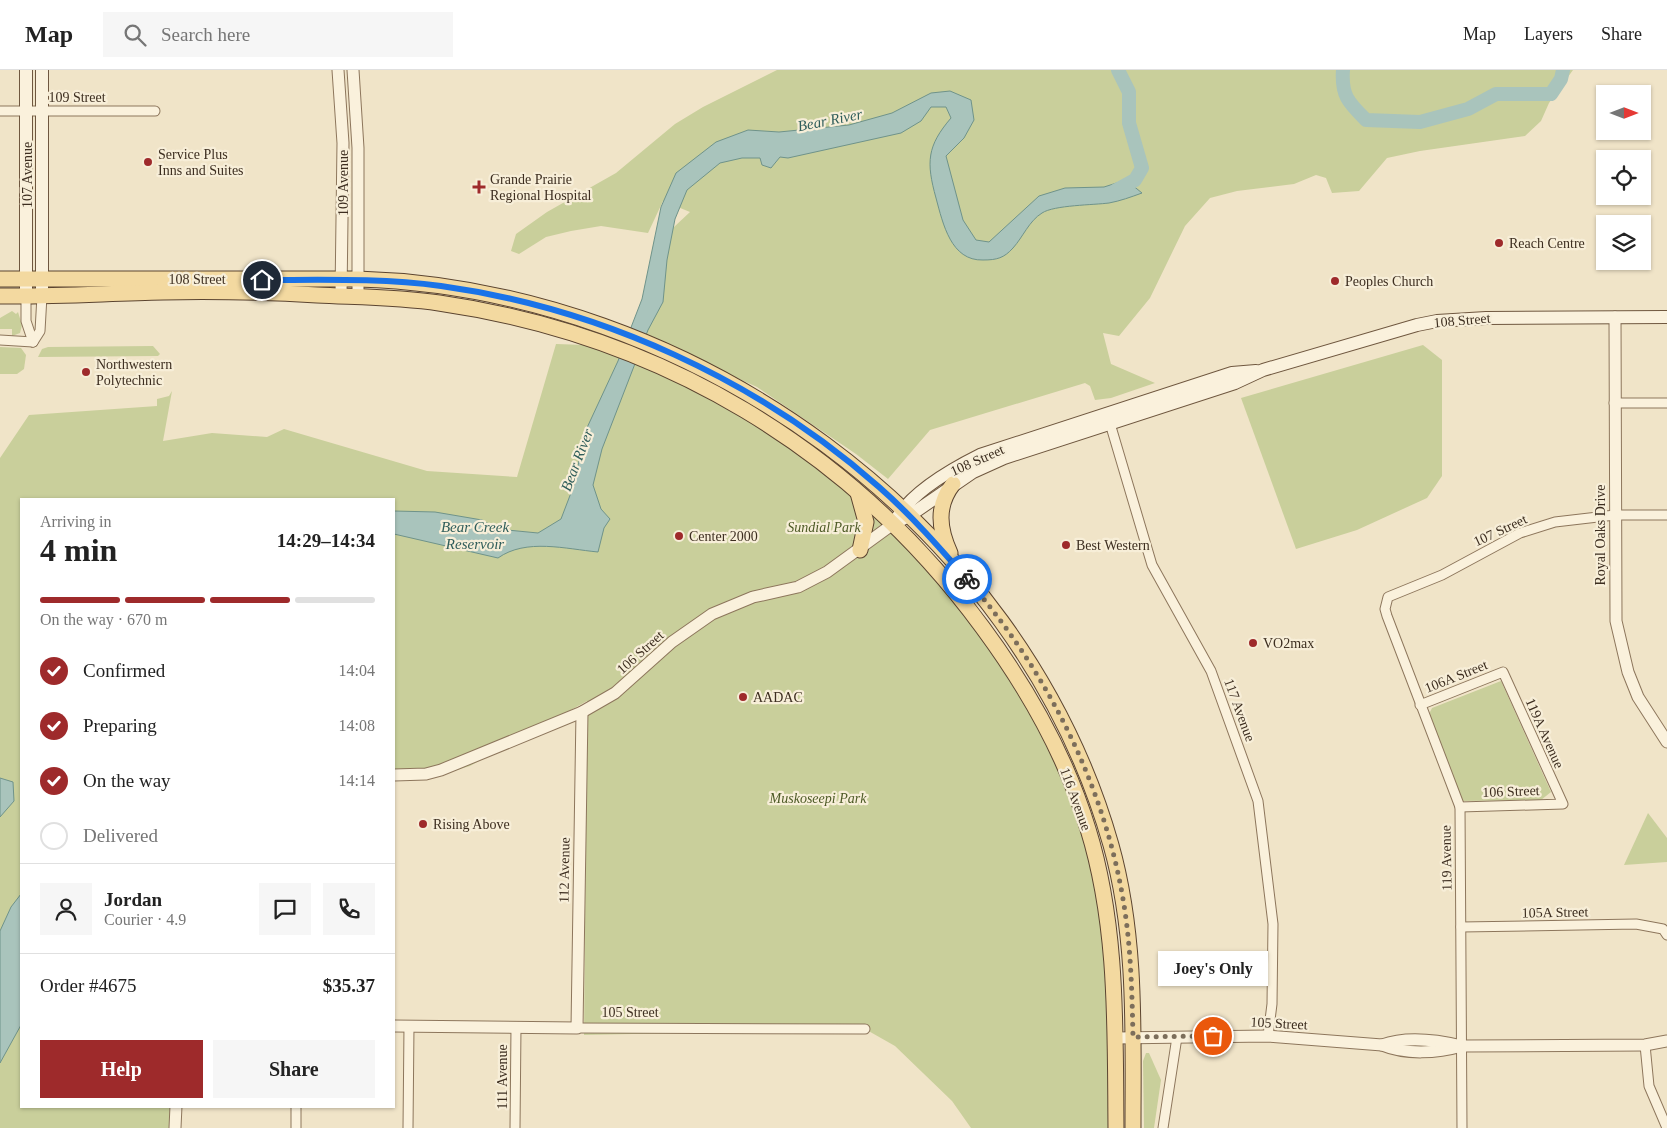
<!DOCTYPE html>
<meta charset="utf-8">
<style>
body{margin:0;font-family:Georgia,serif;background:#f6f6f6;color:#222;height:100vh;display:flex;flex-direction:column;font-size:19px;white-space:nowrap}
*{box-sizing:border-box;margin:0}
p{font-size:16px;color:#767676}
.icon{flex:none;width:28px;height:28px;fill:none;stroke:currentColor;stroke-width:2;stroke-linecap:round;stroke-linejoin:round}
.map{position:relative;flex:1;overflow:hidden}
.sheet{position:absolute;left:20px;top:428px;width:375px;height:610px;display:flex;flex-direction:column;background:#fff;border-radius:0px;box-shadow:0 1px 4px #0004}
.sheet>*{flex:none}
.needle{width:32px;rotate:90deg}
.buttons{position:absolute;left:1596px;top:15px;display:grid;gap:10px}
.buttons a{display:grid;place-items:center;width:55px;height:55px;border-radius:0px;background:#fff;box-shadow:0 1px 4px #0004;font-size:25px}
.pin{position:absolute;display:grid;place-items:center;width:42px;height:42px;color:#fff;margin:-21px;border:2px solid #fff;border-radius:50%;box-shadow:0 1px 5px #0007}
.courier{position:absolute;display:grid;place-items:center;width:50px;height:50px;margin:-25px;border:4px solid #1a73e8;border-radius:50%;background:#fff;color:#222;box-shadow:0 1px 6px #0007}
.bubble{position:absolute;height:35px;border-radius:0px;background:#fff;box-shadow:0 1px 4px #0004;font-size:16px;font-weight:600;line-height:35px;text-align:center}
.headline em{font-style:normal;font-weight:600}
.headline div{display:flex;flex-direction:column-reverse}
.headline{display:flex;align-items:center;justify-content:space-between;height:85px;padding:0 20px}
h1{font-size:32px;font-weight:600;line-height:38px}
.bar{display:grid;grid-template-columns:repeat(4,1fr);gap:8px 5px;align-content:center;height:60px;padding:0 20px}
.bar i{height:6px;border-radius:4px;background:#e0e0e0}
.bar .current{background:#9e2a2b}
.bar p{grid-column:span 4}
.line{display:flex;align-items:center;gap:12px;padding:0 20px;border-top:1px solid #e0e0e0}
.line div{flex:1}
.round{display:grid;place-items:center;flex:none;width:52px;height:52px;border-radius:0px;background:#f6f6f6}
ol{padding:0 20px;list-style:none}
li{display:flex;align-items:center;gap:15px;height:55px}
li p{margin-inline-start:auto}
li .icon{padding:5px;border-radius:50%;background:#9e2a2b;color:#fff;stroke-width:4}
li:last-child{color:#767676}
li i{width:28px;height:28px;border:2px solid #e0e0e0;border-radius:50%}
.action{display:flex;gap:10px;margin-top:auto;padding:10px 20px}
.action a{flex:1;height:58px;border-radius:0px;background:#9e2a2b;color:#fff;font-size:20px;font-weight:600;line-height:58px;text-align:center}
.action a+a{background:#f6f6f6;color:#222}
header{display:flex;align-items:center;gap:30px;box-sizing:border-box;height:70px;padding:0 25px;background:#fff;border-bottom:1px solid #e0e0e0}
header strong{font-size:24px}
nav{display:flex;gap:28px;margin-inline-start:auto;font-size:18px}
.search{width:350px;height:45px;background:#f6f6f6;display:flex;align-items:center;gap:12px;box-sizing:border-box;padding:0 18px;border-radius:0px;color:#767676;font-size:19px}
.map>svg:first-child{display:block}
.green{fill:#c9cf9b}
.water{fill:#a9c4bc;stroke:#6f938a}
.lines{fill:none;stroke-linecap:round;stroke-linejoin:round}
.river{stroke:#a9c4bc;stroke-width:14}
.minor-casing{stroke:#8d765c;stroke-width:11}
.tertiary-casing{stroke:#8d765c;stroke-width:13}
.secondary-casing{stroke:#6f573f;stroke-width:14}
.primary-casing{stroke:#5b4430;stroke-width:17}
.minor{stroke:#faf1dc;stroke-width:9}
.tertiary{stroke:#faf1dc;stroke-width:11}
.secondary{stroke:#faf1dc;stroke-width:12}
.primary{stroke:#f3d9a0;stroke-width:15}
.done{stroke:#7c6e5b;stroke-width:5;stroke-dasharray:0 9}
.route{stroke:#1a73e8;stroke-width:6}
.poi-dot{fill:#9e2a2b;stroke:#f7eed8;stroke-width:2}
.labels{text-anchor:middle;stroke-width:4.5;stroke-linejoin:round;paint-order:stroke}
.street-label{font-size:14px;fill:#3d2e20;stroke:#f7eed8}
.poi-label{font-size:14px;fill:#3d2e20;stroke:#f7eed8;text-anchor:start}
.park-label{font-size:14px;font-style:italic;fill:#4d5a26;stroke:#f7eed8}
.water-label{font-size:15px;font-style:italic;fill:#2f5d5a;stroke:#f7eed8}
</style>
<header>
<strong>Map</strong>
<div class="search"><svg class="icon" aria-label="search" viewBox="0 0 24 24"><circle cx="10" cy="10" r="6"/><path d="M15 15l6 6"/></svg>Search here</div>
<nav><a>Map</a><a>Layers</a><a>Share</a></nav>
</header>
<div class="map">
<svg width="1667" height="1058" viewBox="0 0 1667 1058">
<rect width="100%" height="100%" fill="#f0e4c8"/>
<g class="green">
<path d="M777 0H1573L1549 33 1541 51 1525 66 1420 81 1387 88 1359 121 1332 123 1326 108 1316 105 1294 114 1237 121 1210 128 1185 156 1150 228 1119 266 1103 263 1111 294 1155 313 1111 328 1095 330 1090 316 1085 313 930 360 888 409 856 384 757 317 637 263 658 172 690 142 663 131 648 163 601 156 571 161 546 167 519 184 511 181 516 164 547 142 616 103 675 54 703 37Z"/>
<path d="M12 241 16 244 18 242 22 255 20 263 12 266V259H0V248Z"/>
<path d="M556 274 585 275 655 300 750 349 784 373 911 473 934 497 1054 673 1103 821 1113 1058H971L952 1031 895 976 865 959 584 965 587 631 470 696 447 703 394 707V429H21V1036H176V1058H0V388L29 345 157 336V329L169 326 172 321 163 371 212 363 267 367 284 359 427 401 517 407Z"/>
<path d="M1423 275 1442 290V406L1427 428 1357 460 1296 479 1241 328Z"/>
<path d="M153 276 160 284 158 286 38 287 42 279 48 277Z"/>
<path d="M0 277 21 278 26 285 24 299 17 304H0Z"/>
<path d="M1501 611 1551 722 1541 730 1460 731 1428 646 1432 638Z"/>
<path d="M1648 743 1667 768V792L1624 795Z"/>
<path d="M1146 983H1149L1161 1010 1154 1058H1144L1143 991Z"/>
</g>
<g class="water">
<path d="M950 21 971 30 974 50 964 68 946 86 963 150 976 170 989 172 1039 126 1065 118 1104 117 1126 110 1142 123C1131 127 1120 131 1109 133 1094 135 1054 135 1042 143 1029 151 1023 167 1013 178 1004 188 997 190 983 190 951 191 943 154 936 128 926 92 927 76 951 48L946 37H931L921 51 901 63 788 88 780 87 771 98 762 95 760 88H742L720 93 687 120 675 149 667 190 663 232 648 260 602 379 593 415 601 439 610 449 604 458 598 482C566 479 526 468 498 488L394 464V441L435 442 482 450 497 459 538 463 561 449 574 415 585 362 618 291 642 229 661 137 676 103 716 72 748 60 779 62 849 55 892 43 931 23Z"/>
<path d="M0 708 13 712 14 731 0 747Z"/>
<path d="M21 824V955L0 993V861L11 837Z"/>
</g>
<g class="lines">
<g class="river">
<path d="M1343 0C1341 26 1349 33 1366 50L1420 52 1468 39 1496 24H1551L1561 9 1563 0"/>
<path d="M1115 121 1135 110 1142 98 1129 53V22L1118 0"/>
</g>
<g class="minor-casing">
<g id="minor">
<path d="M0 41H155"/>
<path d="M26 226V251L33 272"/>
<path d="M0 270 33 272"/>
<path d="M33 272 40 261 42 226"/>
<path d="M1614 333H1667"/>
<path d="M1109 350 1152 495 1211 601 1258 731 1273 854 1272 934 1268 966"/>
<path d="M1420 635 1503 602 1563 734 1460 737"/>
<path d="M1461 857 1636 854 1663 859 1667 865"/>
<path d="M577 958 865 959"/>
<path d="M1645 975 1649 1016 1667 1058"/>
<path d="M296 1058V1036"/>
<path d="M408 1058 409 956"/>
<path d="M515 1058 516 957"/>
<path d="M1163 1058 1177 967"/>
<path d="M1462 1058 1460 737 1387 546 1385 539 1388 527 1442 505 1520 463 1555 452 1615 445H1667"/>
</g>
</g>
<g class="tertiary-casing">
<g id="tertiary">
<path d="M338 0 343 73 341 225"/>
<path d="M353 0 358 78V226"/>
<path d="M1615 247 1616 551 1628 602 1638 627 1667 672"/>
<path d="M394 705 426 704 441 700 582 642 615 623 672 572 712 544 753 527 798 517 827 502 893 454"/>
<path d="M394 956 577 958 582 642"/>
<path d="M1115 968 1268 966 1382 975C1406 985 1437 983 1462 976"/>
<path d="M1382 975C1406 966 1437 970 1462 976L1645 975 1667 971"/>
<path d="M175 1058 176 1036"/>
</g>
</g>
<g class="secondary-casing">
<g id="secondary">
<path d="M42 0V226"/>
<path d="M26 226V0"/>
<path d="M897 448C913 421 952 399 980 385L1232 303 1256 301"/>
<path d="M893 454 909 446 973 402 1004 388 1235 313 1263 300 1417 255 1437 251 1486 248 1667 247"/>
</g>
</g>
<g class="primary-casing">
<g id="primary">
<path d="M0 209H358C691 219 1019 451 1111 775 1137 867 1133 964 1133 1058"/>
<path d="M0 226C54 227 109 223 163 222 214 221 266 222 317 225 358 227 399 227 439 233 660 265 851 378 983 558 1028 619 1066 686 1088 759 1118 856 1115 958 1116 1058"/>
<path d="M858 423 866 452 860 480"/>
<path d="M950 483C939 459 936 436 953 414"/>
</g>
</g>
<use href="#minor" class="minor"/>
<use href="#tertiary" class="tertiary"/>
<use href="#secondary" class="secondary"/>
<use href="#primary" class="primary"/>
</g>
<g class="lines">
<path class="done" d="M967 509C1046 600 1105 715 1124 835 1131 879 1132 923 1133 967L1213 966"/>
<path class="route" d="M262 210C322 210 381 208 441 216 600 238 758 310 879 417 911 445 939 477 967 509"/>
</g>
<g class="poi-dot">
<circle cx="148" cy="92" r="5"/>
<path d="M476.5 109.5h5v5h5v5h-5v5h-5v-5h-5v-5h5z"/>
<circle cx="1499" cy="173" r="5"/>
<circle cx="1335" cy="211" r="5"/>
<circle cx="86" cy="302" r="5"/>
<circle cx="679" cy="466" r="5"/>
<circle cx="1066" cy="475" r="5"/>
<circle cx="1253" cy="573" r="5"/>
<circle cx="743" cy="627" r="5"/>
<circle cx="423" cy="754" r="5"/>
</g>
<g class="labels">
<g class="street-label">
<text x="77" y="32">109 Street</text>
<text transform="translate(27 105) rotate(-90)" y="5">107 Avenue</text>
<text transform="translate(343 113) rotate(-90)" y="5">109 Avenue</text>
<text x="197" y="214">108 Street</text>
<text transform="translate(1462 250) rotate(-5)" y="5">108 Street</text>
<text transform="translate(977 390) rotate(-24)" y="5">108 Street</text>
<text transform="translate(1500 460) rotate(-25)" y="5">107 Street</text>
<text transform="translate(1600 465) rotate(-90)" y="5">Royal Oaks Drive</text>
<text transform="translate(640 582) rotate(-42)" y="5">106 Street</text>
<text transform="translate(1456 606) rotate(-22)" y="5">106A Street</text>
<text transform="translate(1240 640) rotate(70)" y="5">117 Avenue</text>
<text transform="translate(1545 663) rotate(66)" y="5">119A Avenue</text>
<text transform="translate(1511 721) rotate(-2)" y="5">106 Street</text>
<text transform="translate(1076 729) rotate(70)" y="5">116 Avenue</text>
<text transform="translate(1446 788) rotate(-91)" y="5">119 Avenue</text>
<text transform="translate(564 800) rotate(-89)" y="5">112 Avenue</text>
<text transform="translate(1555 842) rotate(-1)" y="5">105A Street</text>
<text x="630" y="947">105 Street</text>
<text transform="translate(1279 953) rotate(3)" y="5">105 Street</text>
<text transform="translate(502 1007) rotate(-90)" y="5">111 Avenue</text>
</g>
<g class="poi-label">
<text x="158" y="89">Service Plus<tspan x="158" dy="16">Inns and Suites</tspan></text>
<text x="490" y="114">Grande Prairie<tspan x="490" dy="16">Regional Hospital</tspan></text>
<text x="1509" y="178">Reach Centre</text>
<text x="1345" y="216">Peoples Church</text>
<text x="96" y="299">Northwestern<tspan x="96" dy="16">Polytechnic</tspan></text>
<text x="689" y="471">Center 2000</text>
<text x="1076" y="480">Best Western</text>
<text x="1263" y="578">VO2max</text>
<text x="753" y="632">AADAC</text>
<text x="433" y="759">Rising Above</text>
</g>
<g class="park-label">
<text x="824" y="462">Sundial Park</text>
<text x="818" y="733">Muskoseepi Park</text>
</g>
<g class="water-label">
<text transform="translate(830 50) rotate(-11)" y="5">Bear River</text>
<text transform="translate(577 390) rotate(-69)" y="5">Bear River</text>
<text x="475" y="462">Bear Creek<tspan x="475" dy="17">Reservoir</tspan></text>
</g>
</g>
</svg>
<div class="buttons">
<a><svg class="needle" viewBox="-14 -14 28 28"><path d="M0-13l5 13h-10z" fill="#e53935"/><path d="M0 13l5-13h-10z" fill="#767676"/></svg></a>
<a><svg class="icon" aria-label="locate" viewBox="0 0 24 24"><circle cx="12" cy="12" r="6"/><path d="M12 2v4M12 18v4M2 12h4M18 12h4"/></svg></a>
<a><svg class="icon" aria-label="layers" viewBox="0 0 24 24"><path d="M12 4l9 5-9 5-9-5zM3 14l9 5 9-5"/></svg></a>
</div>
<div class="pin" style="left:1213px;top:966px;background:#ea580c"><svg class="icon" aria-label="bag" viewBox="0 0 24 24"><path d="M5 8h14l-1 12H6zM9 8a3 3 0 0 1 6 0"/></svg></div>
<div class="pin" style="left:262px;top:210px;background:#1f2937"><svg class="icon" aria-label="home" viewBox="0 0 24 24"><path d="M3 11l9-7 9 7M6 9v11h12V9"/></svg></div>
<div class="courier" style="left:967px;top:509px"><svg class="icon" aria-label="bike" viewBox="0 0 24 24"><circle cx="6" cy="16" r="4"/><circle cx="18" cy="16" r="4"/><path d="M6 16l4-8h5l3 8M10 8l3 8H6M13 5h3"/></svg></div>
<div class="bubble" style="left:1158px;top:881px;width:110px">Joey's Only</div>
<section class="sheet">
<div class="headline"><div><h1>4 min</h1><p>Arriving in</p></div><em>14:29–14:34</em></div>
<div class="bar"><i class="current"></i><i class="current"></i><i class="current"></i><i></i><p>On the way · 670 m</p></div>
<ol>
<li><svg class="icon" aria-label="check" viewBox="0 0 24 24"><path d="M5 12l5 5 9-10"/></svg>Confirmed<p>14:04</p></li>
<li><svg class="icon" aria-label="check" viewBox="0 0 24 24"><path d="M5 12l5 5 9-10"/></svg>Preparing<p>14:08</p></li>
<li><svg class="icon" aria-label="check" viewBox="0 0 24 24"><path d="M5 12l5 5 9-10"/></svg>On the way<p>14:14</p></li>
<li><i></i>Delivered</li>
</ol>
<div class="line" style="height:90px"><a class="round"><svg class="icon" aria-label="person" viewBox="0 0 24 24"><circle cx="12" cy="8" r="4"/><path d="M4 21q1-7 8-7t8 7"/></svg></a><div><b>Jordan</b><p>Courier · 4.9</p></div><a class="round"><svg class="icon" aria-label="chat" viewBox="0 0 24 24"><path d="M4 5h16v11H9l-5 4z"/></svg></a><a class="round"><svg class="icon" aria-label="phone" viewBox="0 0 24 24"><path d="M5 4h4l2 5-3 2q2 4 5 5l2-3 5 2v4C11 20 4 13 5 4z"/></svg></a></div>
<div class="line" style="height:65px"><div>Order #4675</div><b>$35.37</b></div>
<div class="action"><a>Help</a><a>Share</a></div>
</section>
</div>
